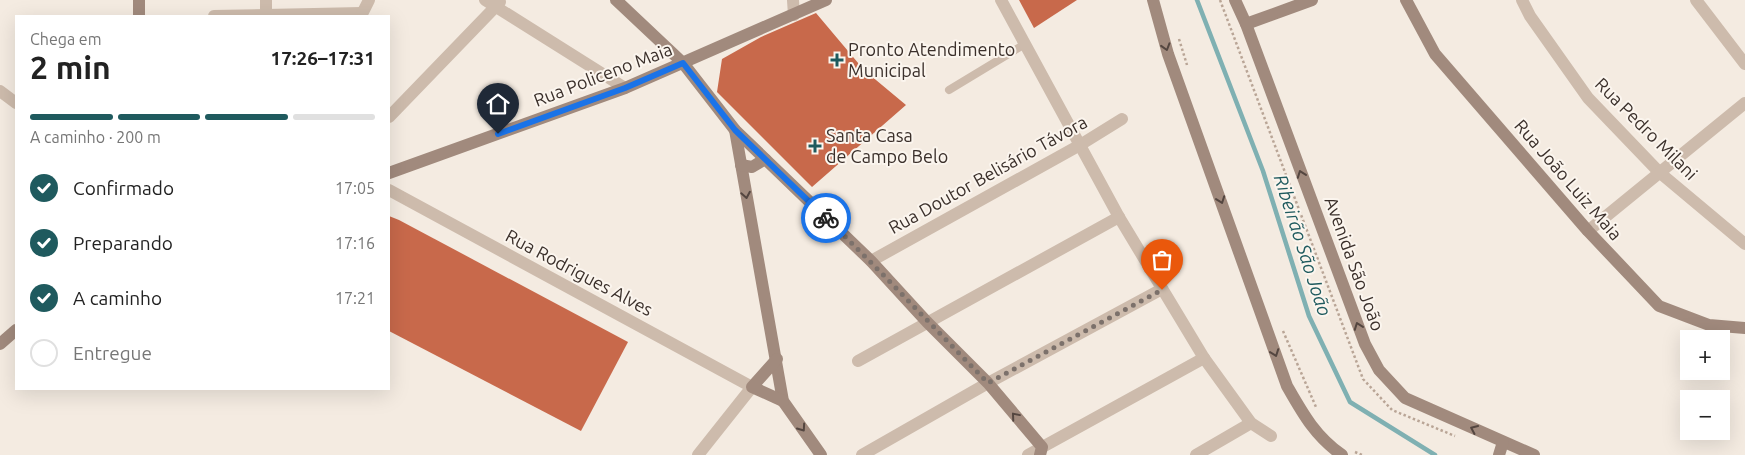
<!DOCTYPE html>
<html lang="pt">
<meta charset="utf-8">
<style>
body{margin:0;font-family:Ubuntu,sans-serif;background:#f2f2f2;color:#222;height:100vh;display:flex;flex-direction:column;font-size:19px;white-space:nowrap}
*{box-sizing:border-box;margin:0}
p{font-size:16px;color:#767676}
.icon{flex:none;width:28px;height:28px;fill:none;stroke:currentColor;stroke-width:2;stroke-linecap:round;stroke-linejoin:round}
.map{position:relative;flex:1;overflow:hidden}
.panel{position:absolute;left:15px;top:15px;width:375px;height:375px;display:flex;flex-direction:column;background:#fff;border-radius:0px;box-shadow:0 5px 20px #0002}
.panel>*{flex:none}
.buttons{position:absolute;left:1680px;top:330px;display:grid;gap:10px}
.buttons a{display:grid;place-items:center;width:50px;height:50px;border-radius:0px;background:#fff;box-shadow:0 5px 20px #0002;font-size:25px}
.pin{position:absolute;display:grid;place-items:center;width:42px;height:42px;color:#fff;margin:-51px -21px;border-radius:50% 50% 50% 0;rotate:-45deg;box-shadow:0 0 5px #0007}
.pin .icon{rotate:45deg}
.courier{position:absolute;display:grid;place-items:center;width:50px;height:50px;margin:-25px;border:4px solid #1a73e8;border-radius:50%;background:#fff;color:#222;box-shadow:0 1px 6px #0007}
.headline em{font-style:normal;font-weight:600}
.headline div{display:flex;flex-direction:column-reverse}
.headline{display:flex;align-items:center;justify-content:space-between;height:85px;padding:0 15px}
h1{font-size:32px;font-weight:600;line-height:38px}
.bar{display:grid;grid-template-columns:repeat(4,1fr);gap:8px 5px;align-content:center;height:60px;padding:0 15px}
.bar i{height:6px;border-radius:4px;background:#e0e0e0}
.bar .active{background:#1f5a5e}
.bar p{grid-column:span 4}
ol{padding:0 15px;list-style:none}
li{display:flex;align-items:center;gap:15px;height:55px}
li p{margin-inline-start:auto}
li .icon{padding:5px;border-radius:50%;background:#1f5a5e;color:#fff;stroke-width:4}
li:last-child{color:#767676}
li i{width:28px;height:28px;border:2px solid #e0e0e0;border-radius:50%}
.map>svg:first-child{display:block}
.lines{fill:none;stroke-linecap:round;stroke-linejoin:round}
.stream{stroke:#7fb0b2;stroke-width:4.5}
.building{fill:#c8694b}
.path{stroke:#b9a596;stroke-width:2.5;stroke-dasharray:2.5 2.5;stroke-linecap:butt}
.lane{stroke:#cdbbac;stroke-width:8}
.street{stroke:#cdbbac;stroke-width:12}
.secondary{stroke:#a18a7d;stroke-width:12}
.oneway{stroke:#544640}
.done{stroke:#7c716b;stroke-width:5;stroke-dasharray:0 9}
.route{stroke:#1a73e8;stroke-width:6}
.poi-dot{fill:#1f5a5e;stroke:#fbf5ee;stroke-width:2}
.labels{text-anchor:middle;stroke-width:4;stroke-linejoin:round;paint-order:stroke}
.poi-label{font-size:18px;fill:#3b302b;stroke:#fbf5ee;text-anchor:start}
.street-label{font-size:18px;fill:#3b302b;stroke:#fbf5ee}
.water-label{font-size:19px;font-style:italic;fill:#1f5a5e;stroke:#fbf5ee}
</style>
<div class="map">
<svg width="1745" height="455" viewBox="0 0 1745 455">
<rect width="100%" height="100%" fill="#f4ebe1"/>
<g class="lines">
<path class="stream" d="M1197 0 1263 171 1309 316 1350 402 1435 455"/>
</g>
<g class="building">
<path d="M1019 0H1077L1034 28Z"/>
<path d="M816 13 864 70 906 105 812 187 717 92 722 59 761 37Z"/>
<path d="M389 216 399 220 628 342 581 431 389 331Z"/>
</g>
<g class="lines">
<g class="path">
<path d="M1220 0 1363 379 1392 410 1455 436"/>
<path d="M1179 39 1187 65"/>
<path d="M1283 331 1316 407"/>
<path d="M1355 452 1362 455"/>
</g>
<path class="lane" d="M949 90 1025 44"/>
<g class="street">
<path d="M266 0V14"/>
<path d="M485 0 625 88"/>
<path d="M793 0 794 15"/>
<path d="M1001 0 1119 217 1204 358 1251 423 1271 436"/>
<path d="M1522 0 1530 16 1588 98 1659 172 1745 244"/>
<path d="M1696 0 1745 64"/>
<path d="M214 16 362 13"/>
<path d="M361 16 369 0"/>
<path d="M0 91 16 103"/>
<path d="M389 117 500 2"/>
<path d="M389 190 752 387 698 455"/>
<path d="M1588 231 1745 103"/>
<path d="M871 261 1080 145 1122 119"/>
<path d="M858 361 1119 217"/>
<path d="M862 455 988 383 1162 289"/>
<path d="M1028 455 1204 358"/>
<path d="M1196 455 1251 423"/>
</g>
<g class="secondary">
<path d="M616 0 683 63 735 130 871 261 927 322 988 383 1042 447 1040 455"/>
<path d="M1153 0 1168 54 1287 386C1303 414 1315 436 1342 455"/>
<path d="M1235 0 1246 24 1365 344 1379 370 1405 398 1534 455"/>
<path d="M1406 0 1435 54 1588 231 1659 306 1709 325 1745 328"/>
<path d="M139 16V0"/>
<path d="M1246 24 1312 0"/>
<path d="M735 130 783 401 821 455"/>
<path d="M741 165 752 167 765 159"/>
<path d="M389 173 625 88 826 0"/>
<path d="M0 344 16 330"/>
<path d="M777 359 752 387 783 401"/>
<path d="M1499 455 1503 442"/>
</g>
</g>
<defs><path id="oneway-chevron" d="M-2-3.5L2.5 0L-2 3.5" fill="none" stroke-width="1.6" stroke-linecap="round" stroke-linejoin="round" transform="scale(1.25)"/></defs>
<g class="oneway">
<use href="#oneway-chevron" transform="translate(1166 47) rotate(73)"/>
<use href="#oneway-chevron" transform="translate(1301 174) rotate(-110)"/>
<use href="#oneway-chevron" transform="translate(746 195) rotate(80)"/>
<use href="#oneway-chevron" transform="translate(1221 200) rotate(70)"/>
<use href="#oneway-chevron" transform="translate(1358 326) rotate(-110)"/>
<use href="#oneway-chevron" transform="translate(1275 353) rotate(70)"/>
<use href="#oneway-chevron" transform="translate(1015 416) rotate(-130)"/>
<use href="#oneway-chevron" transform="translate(802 428) rotate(55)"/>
<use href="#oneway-chevron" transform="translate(1474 429) rotate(-156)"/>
</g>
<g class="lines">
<path class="done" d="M826 218C881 271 934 328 988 383L1162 290"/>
<path class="route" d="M498 134 625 88 683 63 735 130 826 218"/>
</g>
<g class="poi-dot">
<path d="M834.5 52.5h5v5h5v5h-5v5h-5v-5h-5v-5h5z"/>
<path d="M812.5 138.5h5v5h5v5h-5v5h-5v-5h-5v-5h5z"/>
</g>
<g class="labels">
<g class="poi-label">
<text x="848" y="56">Pronto Atendimento<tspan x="848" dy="21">Municipal</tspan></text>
<text x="826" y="142">Santa Casa<tspan x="826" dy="21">de Campo Belo</tspan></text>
</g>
<g class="street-label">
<text transform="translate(603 75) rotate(-21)" y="6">Rua Policeno Maia</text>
<text transform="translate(1646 129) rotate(45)" y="6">Rua Pedro Milani</text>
<text transform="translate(988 175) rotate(-29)" y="6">Rua Doutor Belisário Távora</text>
<text transform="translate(1568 180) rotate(49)" y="6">Rua João Luiz Maia</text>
<text transform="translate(1354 264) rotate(70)" y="6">Avenida São João</text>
<text transform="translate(579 273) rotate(28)" y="6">Rua Rodrigues Alves</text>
</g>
<g class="water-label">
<text transform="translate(1303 245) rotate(72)" y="7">Ribeirão São João</text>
</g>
</g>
</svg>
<div class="buttons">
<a>+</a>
<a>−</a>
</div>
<div class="pin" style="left:1162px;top:290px;background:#ea580c"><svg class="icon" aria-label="bag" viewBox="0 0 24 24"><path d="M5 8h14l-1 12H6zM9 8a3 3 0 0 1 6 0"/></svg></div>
<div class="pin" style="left:498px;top:134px;background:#1f2937"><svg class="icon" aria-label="home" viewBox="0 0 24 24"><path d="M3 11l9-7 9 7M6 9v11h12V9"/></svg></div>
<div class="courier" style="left:826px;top:218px"><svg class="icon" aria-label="bike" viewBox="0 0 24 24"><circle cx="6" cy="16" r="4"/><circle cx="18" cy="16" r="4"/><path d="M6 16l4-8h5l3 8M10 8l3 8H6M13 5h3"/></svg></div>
<section class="panel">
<div class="headline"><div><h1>2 min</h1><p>Chega em</p></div><em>17:26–17:31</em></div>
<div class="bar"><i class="active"></i><i class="active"></i><i class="active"></i><i></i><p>A caminho · 200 m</p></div>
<ol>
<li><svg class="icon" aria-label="check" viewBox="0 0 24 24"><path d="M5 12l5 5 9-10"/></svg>Confirmado<p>17:05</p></li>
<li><svg class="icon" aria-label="check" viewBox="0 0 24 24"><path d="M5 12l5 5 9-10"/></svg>Preparando<p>17:16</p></li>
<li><svg class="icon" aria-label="check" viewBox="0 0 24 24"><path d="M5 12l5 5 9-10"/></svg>A caminho<p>17:21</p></li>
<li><i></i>Entregue</li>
</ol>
</section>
</div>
